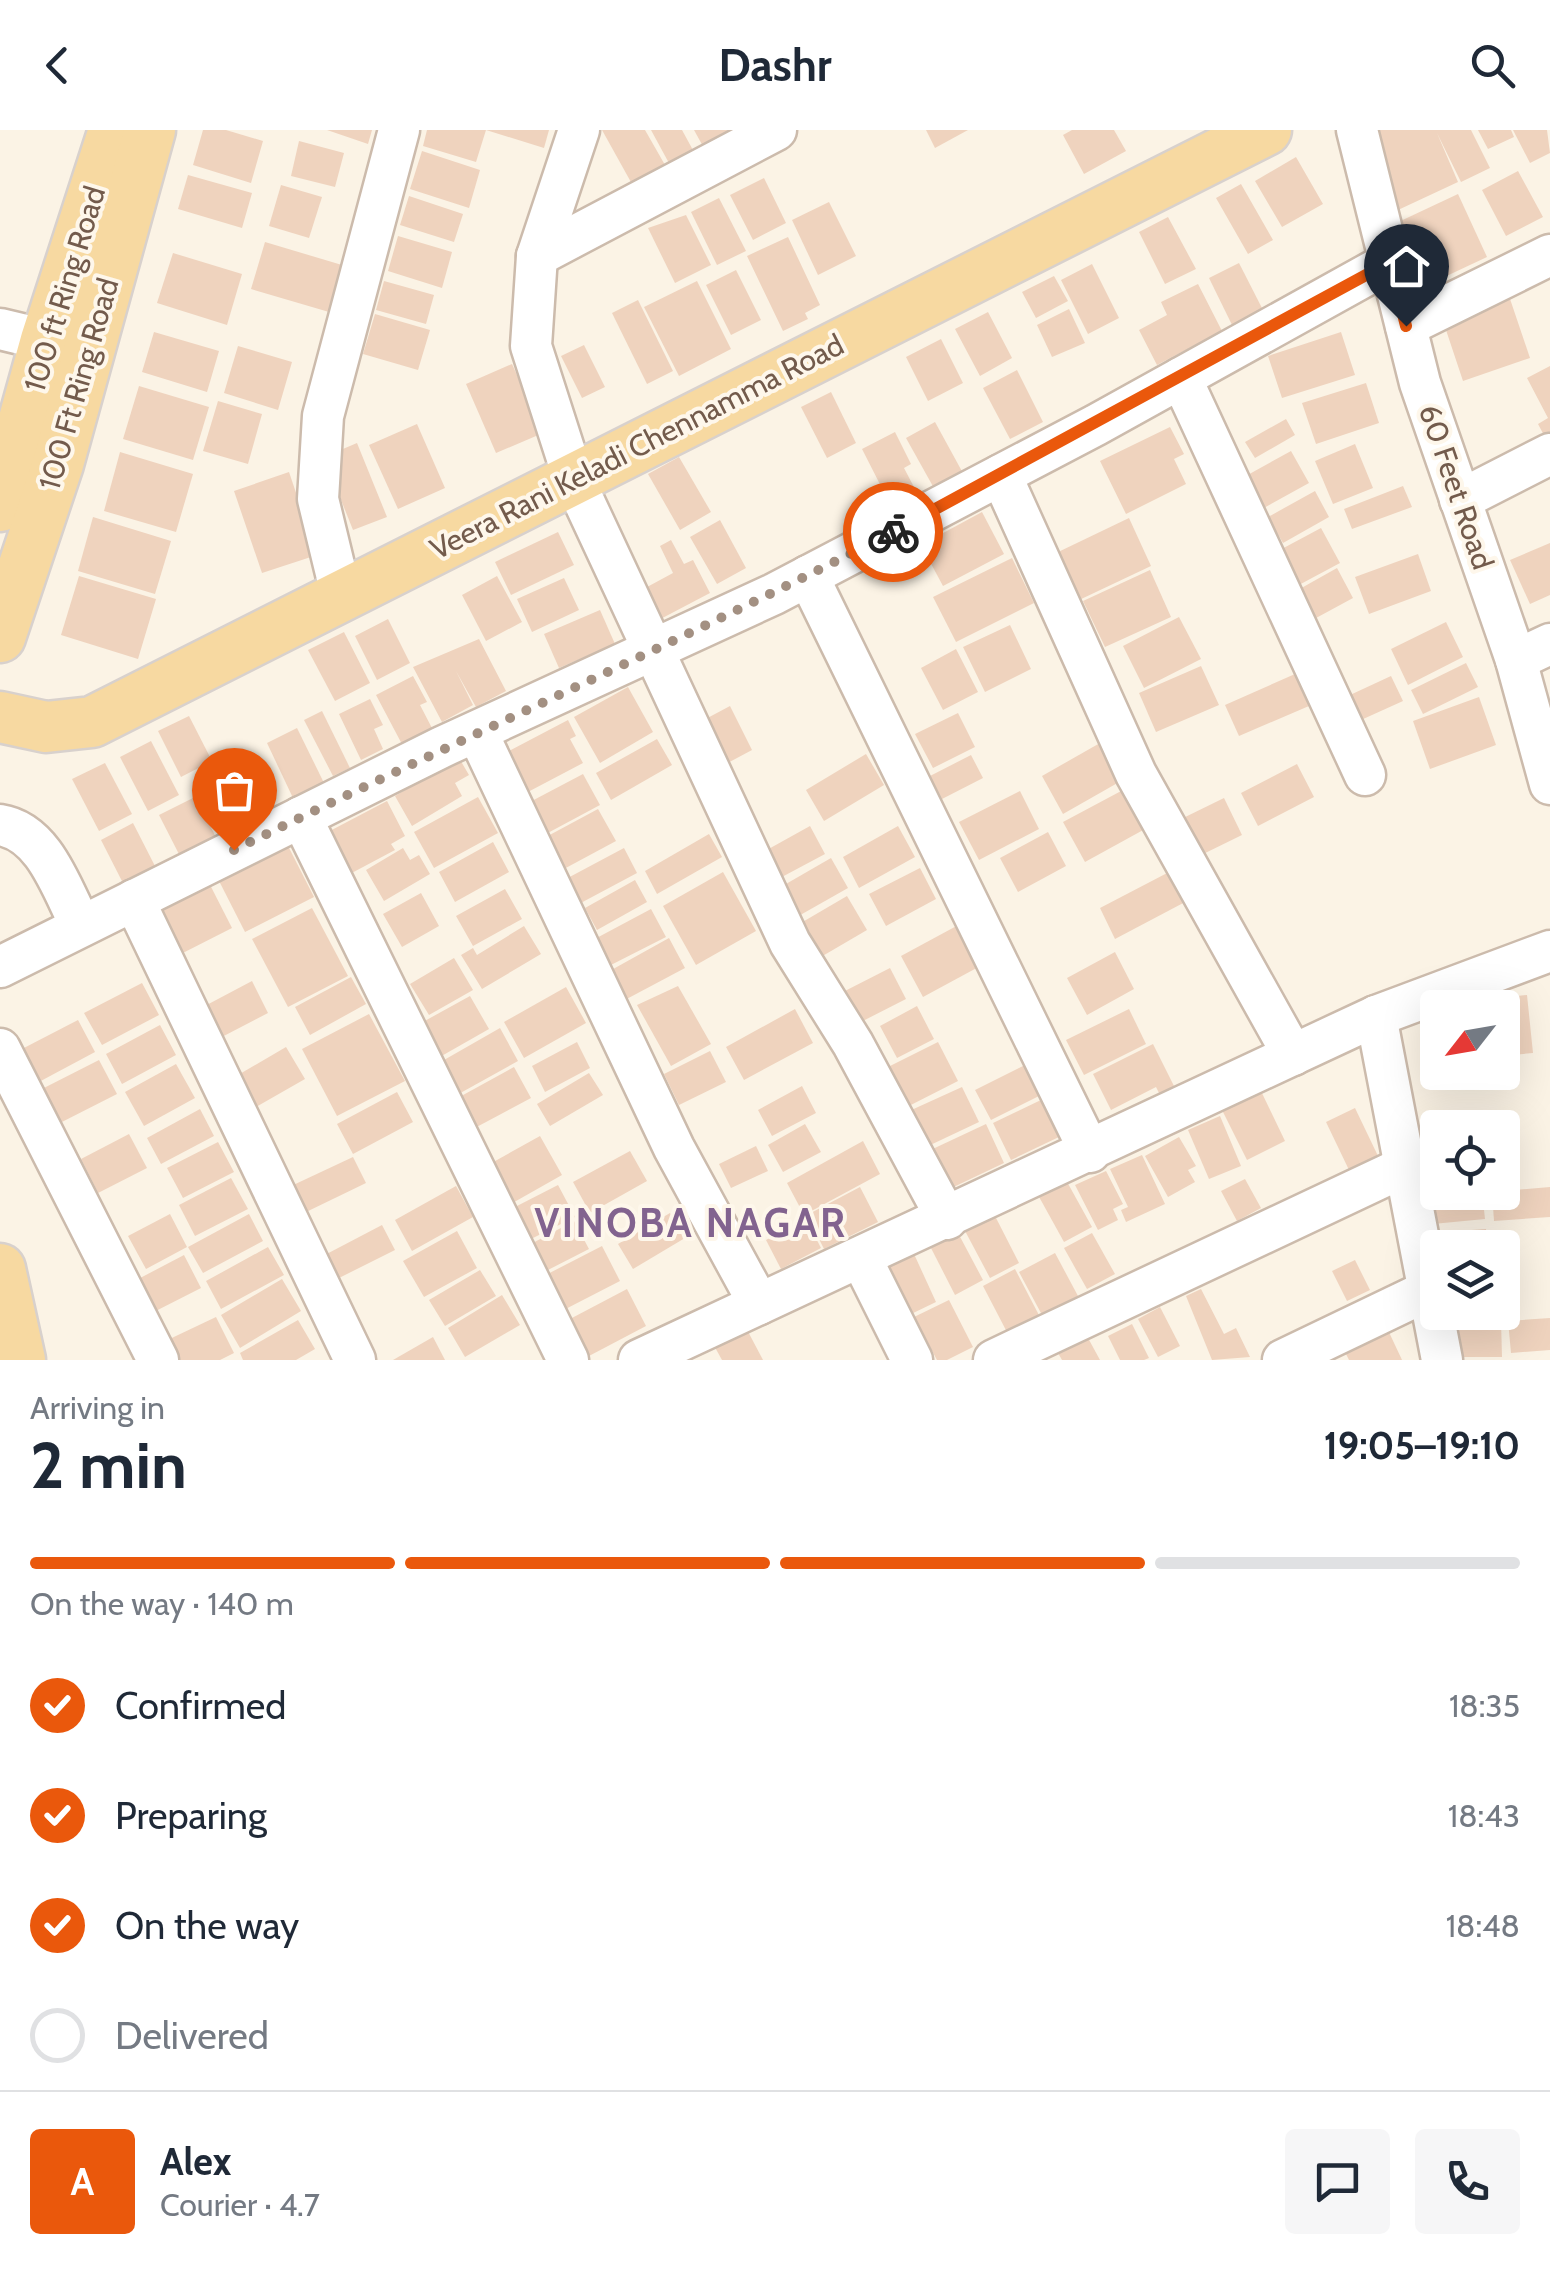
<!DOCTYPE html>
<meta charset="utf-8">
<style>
body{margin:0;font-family:Cabin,sans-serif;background:#f6f6f7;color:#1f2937;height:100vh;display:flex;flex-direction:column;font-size:38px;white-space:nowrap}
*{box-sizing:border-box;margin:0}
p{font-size:32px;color:#747a83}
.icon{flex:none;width:55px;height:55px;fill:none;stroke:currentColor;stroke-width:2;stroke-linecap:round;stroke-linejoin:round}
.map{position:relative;height:1230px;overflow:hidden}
.panel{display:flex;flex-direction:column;background:#fff;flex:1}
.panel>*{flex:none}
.needle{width:65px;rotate:239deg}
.controls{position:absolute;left:1420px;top:860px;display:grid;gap:20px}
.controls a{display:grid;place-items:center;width:100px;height:100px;border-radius:10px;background:#fff;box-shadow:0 10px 40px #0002;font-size:50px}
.pin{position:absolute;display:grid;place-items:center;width:85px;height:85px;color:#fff;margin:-102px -42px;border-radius:50% 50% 50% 0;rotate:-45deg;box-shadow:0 0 10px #0007}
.pin .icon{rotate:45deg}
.courier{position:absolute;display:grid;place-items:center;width:100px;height:100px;margin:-50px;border:8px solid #ea580c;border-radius:50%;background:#fff;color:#222;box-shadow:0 2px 12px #0007}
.overview em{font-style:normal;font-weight:700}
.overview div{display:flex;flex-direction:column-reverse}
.overview{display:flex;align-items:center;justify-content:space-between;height:170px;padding:0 30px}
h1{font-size:65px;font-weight:700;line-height:75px}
.bar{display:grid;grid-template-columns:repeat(4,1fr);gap:15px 10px;align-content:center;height:120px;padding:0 30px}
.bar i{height:12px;border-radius:8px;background:#e0e1e3}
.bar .current{background:#ea580c}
.bar p{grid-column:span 4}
.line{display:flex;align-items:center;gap:25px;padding:0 30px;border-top:2px solid #e0e1e3}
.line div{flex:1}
.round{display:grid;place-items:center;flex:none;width:105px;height:105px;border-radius:10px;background:#f6f6f7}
ol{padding:0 30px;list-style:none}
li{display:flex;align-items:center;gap:30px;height:110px}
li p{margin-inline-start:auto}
li .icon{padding:10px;border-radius:50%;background:#ea580c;color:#fff;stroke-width:4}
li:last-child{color:#747a83}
li i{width:55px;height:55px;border:5px solid #e0e1e3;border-radius:50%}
header{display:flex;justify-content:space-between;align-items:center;height:130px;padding:0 30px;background:#fff;font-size:45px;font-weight:700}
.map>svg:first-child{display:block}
.building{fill:#efd3be}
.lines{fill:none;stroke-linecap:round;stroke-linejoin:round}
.minor-casing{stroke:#ccbbac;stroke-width:45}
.major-casing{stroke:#d8d1cd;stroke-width:55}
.minor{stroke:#fff;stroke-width:40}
.major{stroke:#f7d9a1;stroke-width:50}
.done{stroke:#a39082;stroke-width:10;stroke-dasharray:0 18}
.route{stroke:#ea580c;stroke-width:12}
.labels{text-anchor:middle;stroke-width:8;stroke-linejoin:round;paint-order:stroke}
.street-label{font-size:30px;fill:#735b4c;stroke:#fef7eb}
.district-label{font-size:40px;font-weight:bold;letter-spacing:2.5px;fill:#82638f;stroke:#fef7eb}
</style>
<header><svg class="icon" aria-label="back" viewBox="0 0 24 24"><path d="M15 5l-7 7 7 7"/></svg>Dashr<svg class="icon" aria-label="search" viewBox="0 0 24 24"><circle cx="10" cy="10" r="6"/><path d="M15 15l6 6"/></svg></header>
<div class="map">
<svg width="1550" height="1230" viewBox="0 0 1550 1230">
<rect width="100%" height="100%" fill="#fbf3e5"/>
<g class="building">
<path d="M203 0H226L263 11 251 53 193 35Z"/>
<path d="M327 0H372L368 14Z"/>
<path d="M427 0H486L476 32 423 16Z"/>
<path d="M486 0H549L544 18Z"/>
<path d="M602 0H645L665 35 632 54Z"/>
<path d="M651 0H682L694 22 670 35Z"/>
<path d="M694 0H741L705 20Z"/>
<path d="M926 0H968L935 18Z"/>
<path d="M1072 0H1114L1126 21 1084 44 1063 5Z"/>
<path d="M1366 0H1471L1490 38 1461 52 1437 3 1458 52 1398 80 1361 2Z"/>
<path d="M1478 0H1511L1514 7 1488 19Z"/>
<path d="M1513 0H1547L1550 23 1530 33Z"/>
<path d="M299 11 344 23 335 57 291 46Z"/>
<path d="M422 21 480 40 469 78 410 59Z"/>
<path d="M1296 27 1323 74 1282 97 1255 51Z"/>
<path d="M1518 41 1543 87 1506 106 1482 60Z"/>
<path d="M188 45 252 63 242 98 178 79Z"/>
<path d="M764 48 786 93 753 110 730 65Z"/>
<path d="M1241 54 1273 110 1248 124 1216 68Z"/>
<path d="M281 55 322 67 309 108 269 96Z"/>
<path d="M1458 64 1487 127 1421 158 1392 95Z"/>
<path d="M409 66 463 84 454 112 400 95Z"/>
<path d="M719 68 746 121 717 135 691 82Z"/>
<path d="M829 72 856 126 818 145 792 90Z"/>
<path d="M686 85 711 135 675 153 648 98Z"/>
<path d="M1168 87 1196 139 1165 154 1139 102Z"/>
<path d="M398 106 452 122 442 158 388 141Z"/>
<path d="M788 107 820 175 805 183 808 189 783 201 747 126Z"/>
<path d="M265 112 342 135 329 182 251 159Z"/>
<path d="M173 123 242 144 227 195 157 173Z"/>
<path d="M1239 133 1265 184 1234 199 1209 148Z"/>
<path d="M1092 134 1119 188 1088 204 1061 150Z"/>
<path d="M736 140 761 190 731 205 706 155Z"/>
<path d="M1054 146 1068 171 1036 188 1022 162Z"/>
<path d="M384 151 434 165 426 194 376 180Z"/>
<path d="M697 151 731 219 679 246 644 177Z"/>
<path d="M1198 154 1222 201 1157 235 1139 200 1167 185 1161 172Z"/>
<path d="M1507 160 1530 228 1463 251 1440 182Z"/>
<path d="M638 170 673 241 647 254 612 183Z"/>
<path d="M1069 179 1085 213 1052 227 1037 195Z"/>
<path d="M988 182 1012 228 980 246 955 199Z"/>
<path d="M375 184 430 200 418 240 363 224Z"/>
<path d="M154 202 219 221 207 262 142 242Z"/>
<path d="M1341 202 1355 245 1282 268 1268 226Z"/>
<path d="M941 209 963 253 928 271 906 227Z"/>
<path d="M584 215 605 257 582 268 561 226Z"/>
<path d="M238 216 292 232 278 280 224 263Z"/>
<path d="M512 234 543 303 496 323 466 254Z"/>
<path d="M1550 236V307L1546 309 1538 294 1548 288 1527 248Z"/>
<path d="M1017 240 1043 292 1010 309 983 258Z"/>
<path d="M1366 253 1379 293 1316 314 1302 273Z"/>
<path d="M139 256 209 277 193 330 123 309Z"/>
<path d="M831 262 856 313 827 328 801 277Z"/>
<path d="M218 271 262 284 248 334 203 321Z"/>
<path d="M1286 289 1295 305 1255 328 1245 312Z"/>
<path d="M935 292 964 345 935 360 906 308Z"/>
<path d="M417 294 445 358 398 379 369 315Z"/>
<path d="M1170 297 1184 324 1174 329 1186 354 1126 384 1100 331Z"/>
<path d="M895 302 911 334 904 338 915 359 889 372 862 319Z"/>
<path d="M357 313 387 387 353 400 324 327Z"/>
<path d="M1355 314 1373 358 1333 374 1315 331Z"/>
<path d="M1291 321 1309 353 1262 379 1244 347Z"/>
<path d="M120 322 193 344 176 402 104 381Z"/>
<path d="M679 327 711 382 680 400 648 344Z"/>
<path d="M289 342 317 425 262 443 234 361Z"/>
<path d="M1403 356 1412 377 1352 399 1344 379Z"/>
<path d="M1315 361 1329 387 1283 413 1268 387Z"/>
<path d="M982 382 1004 424 943 456 921 415Z"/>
<path d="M93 387 171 411 155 464 78 441Z"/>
<path d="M1129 388 1151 436 1077 471 1054 424Z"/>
<path d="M720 390 746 438 717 454 690 407Z"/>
<path d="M1321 398 1340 433 1297 456 1278 421Z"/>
<path d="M558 402 574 435 511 465 495 432Z"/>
<path d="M671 410 684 434 693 430 710 463 651 494 636 463 673 443 660 416Z"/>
<path d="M1550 413V465L1530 474 1510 430Z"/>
<path d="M1418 424 1431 461 1369 484 1355 447Z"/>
<path d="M1012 428 1034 473 956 512 933 467Z"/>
<path d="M1337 438 1353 468 1305 494 1289 465Z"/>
<path d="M1150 440 1171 487 1105 517 1083 471Z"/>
<path d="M79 446 156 469 138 529 61 505Z"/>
<path d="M497 446 522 492 486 511 462 465Z"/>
<path d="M564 448 579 480 532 502 517 469Z"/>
<path d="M600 480 615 514 559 538 544 504Z"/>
<path d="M1179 487 1201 529 1144 558 1123 516Z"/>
<path d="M388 489 410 533 377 550 355 506Z"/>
<path d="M1446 492 1463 527 1408 555 1391 519Z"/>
<path d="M1010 495 1031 539 985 562 963 517Z"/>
<path d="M344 502 370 553 335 571 308 520Z"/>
<path d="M479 509 506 561 476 577 456 541 473 575 442 592 413 537Z"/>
<path d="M956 519 978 562 943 580 921 538Z"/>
<path d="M1466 533 1478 557 1423 584 1411 560Z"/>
<path d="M1201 536 1219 575 1156 602 1139 563Z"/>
<path d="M1295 544 1309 576 1239 606 1225 575Z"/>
<path d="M413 546 427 572 420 575 434 602 404 618 376 565Z"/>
<path d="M1391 546 1403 571 1361 590 1350 565Z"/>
<path d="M628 557 653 602 600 633 574 587Z"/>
<path d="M1479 567 1496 615 1430 639 1413 591Z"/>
<path d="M370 569 383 595 374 599 383 619 361 630 339 584Z"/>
<path d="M730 576 752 620 722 636 700 592Z"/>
<path d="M322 581 350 638 333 646 304 590Z"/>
<path d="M958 583 975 617 933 638 915 604Z"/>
<path d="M189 586 212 631 181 647 158 601Z"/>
<path d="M568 590 576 606 570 609 583 633 526 663 505 623Z"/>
<path d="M297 598 324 653 293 668 267 613Z"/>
<path d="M657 609 672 635 611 670 596 643Z"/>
<path d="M151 611 179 665 148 681 120 627Z"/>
<path d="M1100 613 1121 651 1063 684 1042 646Z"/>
<path d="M866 624 884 655 824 691 806 660Z"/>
<path d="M971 625 983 648 942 669 930 646Z"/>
<path d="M459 628 469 645 455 653 462 666 412 696 395 666Z"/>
<path d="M105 633 132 684 99 701 72 649Z"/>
<path d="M1297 634 1314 667 1258 696 1241 663Z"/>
<path d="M583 644 600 675 544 705 528 673Z"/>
<path d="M1123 660 1145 699 1085 732 1063 692Z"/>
<path d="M1020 661 1039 699 979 730 959 692Z"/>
<path d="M195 667 219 713 183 732 159 685Z"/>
<path d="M478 667 498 703 434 738 414 702Z"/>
<path d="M1224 668 1242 705 1193 729 1175 692Z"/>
<path d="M387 671 405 706 391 714 395 720 348 745 326 703Z"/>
<path d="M598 679 616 711 549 747 531 715Z"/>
<path d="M133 693 157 740 125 757 101 710Z"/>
<path d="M810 696 825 724 780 748 765 721Z"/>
<path d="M898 696 915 727 859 758 843 727Z"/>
<path d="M1048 702 1066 736 1018 762 1000 728Z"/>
<path d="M709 704 722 727 657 764 645 741Z"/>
<path d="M285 710 314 767 245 802 216 745Z"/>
<path d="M493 712 509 742 455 772 439 742Z"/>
<path d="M403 718 410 730 419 725 430 744 384 771 366 740Z"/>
<path d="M624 718 637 743 577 775 564 750Z"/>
<path d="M831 728 848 758 795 788 779 758Z"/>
<path d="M920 738 936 769 886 796 869 764Z"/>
<path d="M1171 741 1187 771 1115 809 1100 778Z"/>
<path d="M723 742 756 801 696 835 663 776Z"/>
<path d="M206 747 232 798 173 828 147 778Z"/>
<path d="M635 750 647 772 597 800 585 778Z"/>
<path d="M505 759 522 789 473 816 456 786Z"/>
<path d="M421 763 439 796 402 817 383 784Z"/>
<path d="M847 766 867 800 814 831 794 797Z"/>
<path d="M312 778 348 846 288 877 252 809Z"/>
<path d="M651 779 666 807 605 838 591 811Z"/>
<path d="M962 793 984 834 923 867 901 826Z"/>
<path d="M524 796 541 824 482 859 461 825 473 818 477 825Z"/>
<path d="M669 808 685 838 621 872 606 843Z"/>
<path d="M1115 822 1134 859 1087 885 1067 848Z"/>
<path d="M454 828 473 860 429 885 410 854Z"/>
<path d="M890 838 906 869 855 895 839 864Z"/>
<path d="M351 847 366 874 310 905 295 877Z"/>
<path d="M252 851 268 883 218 909 201 878Z"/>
<path d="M142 853 159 885 102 915 84 883Z"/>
<path d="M678 856 711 914 671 936 637 875Z"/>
<path d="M566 857 586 893 524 928 504 892Z"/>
<path d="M1527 865 1533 923 1502 926V878H1454L1453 873Z"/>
<path d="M470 866 489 899 431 932 412 898Z"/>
<path d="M917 876 934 909 897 928 880 896Z"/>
<path d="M795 879 813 913 744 950 726 917Z"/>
<path d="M1129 879 1146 914 1084 945 1066 910Z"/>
<path d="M369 884 405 951 337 986 302 919Z"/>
<path d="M78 890 95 922 37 953 20 920Z"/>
<path d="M160 895 176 925 122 954 106 924Z"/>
<path d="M500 898 518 931 455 966 437 934Z"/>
<path d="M577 912 590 938 545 962 532 936Z"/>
<path d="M938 912 958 951 901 980 880 941Z"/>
<path d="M1153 914 1175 958 1160 965 1156 957 1111 980 1093 944Z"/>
<path d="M286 917 305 949 256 977 238 945Z"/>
<path d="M710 921 726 952 679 975 664 944Z"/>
<path d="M99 930 117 964 54 996 36 962Z"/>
<path d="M1029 933 1045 963 991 990 975 960Z"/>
<path d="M176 934 195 968 144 996 125 962Z"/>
<path d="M514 937 531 968 471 1000 454 970Z"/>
<path d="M589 943 603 965 550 996 537 974Z"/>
<path d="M802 956 816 983 772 1006 758 980Z"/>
<path d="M962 957 979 992 924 1018 907 982Z"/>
<path d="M1260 959 1285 1011 1247 1030 1221 978Z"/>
<path d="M397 962 413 992 353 1024 337 994Z"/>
<path d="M1043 969 1061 1006 1011 1030 993 993Z"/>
<path d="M1355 978 1378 1026 1349 1040 1326 992Z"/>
<path d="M200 979 214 1006 161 1034 147 1008Z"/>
<path d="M1220 986 1241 1036 1209 1049 1188 1000Z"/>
<path d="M805 994 821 1022 783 1042 768 1015Z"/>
<path d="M986 994 1004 1033 941 1063 922 1024Z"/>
<path d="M129 1004 147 1038 98 1063 81 1029Z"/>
<path d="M540 1006 562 1045 509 1075 488 1035Z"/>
<path d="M1179 1007 1196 1036 1188 1040 1195 1052 1168 1067 1145 1026Z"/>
<path d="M863 1011 880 1044 804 1085 787 1053Z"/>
<path d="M218 1012 234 1042 183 1068 167 1038Z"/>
<path d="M756 1016 768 1041 731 1058 719 1034Z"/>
<path d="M630 1021 647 1051 590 1083 573 1052Z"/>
<path d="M1142 1025 1165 1074 1126 1092 1121 1080 1128 1077 1110 1039Z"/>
<path d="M353 1027 366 1053 302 1084 289 1057Z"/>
<path d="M1106 1041 1123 1074 1113 1079 1118 1090 1098 1100 1075 1055Z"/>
<path d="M231 1048 248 1079 195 1106 179 1075Z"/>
<path d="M1245 1049 1261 1078 1237 1091 1221 1061Z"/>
<path d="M1066 1050 1092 1097 1064 1112 1038 1065Z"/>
<path d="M558 1055 575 1087 531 1109 515 1077Z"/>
<path d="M456 1056 473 1087 412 1121 395 1090Z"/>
<path d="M860 1057 878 1092 824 1119 807 1085Z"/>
<path d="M1550 1057V1087L1494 1091 1492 1062Z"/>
<path d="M1482 1062 1485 1089 1433 1094 1429 1065Z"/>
<path d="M670 1083 685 1108 633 1139 618 1114Z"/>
<path d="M170 1084 187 1117 146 1139 128 1106Z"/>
<path d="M249 1084 263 1111 203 1143 188 1117Z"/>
<path d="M994 1084 1019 1133 990 1148 964 1099Z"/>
<path d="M806 1089 821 1118 781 1139 766 1110Z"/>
<path d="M574 1091 589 1119 544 1142 529 1115Z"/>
<path d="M382 1095 395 1120 331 1152 319 1128Z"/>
<path d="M1486 1099 1487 1118H1443L1442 1102Z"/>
<path d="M457 1101 477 1138 424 1167 403 1131Z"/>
<path d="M958 1103 983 1150 955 1165 931 1118Z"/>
<path d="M1092 1103 1115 1144 1087 1159 1064 1118Z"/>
<path d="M602 1116 620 1151 552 1186 534 1151Z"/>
<path d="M268 1117 284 1145 221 1179 206 1151Z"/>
<path d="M1055 1123 1078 1166 1042 1185 1019 1142Z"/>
<path d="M914 1124 936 1172 907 1186 884 1139Z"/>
<path d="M184 1125 201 1158 140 1189 123 1157Z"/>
<path d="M1355 1130 1370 1160 1347 1171 1332 1141Z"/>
<path d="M1015 1139 1041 1189 1009 1206 983 1156Z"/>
<path d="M480 1140 496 1166 445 1196 429 1170Z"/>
<path d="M282 1149 301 1181 240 1218 221 1185Z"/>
<path d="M627 1159 646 1196 589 1226 570 1189Z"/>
<path d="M1201 1159 1224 1204 1236 1198 1250 1227 1212 1230 1186 1166Z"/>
<path d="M502 1165 520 1195 465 1227 448 1198Z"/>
<path d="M949 1170 973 1217 947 1230H937L914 1187Z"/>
<path d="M1160 1177 1180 1216 1158 1227 1138 1189Z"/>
<path d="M216 1187 234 1223 220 1230H164L157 1215Z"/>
<path d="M1550 1188V1220L1511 1223 1508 1191Z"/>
<path d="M298 1190 315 1219 296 1230H243L240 1223Z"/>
<path d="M1443 1190H1501L1502 1227H1444Z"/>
<path d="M744 1194 763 1230H722L712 1212Z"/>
<path d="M1132 1194 1149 1228 1144 1230H1120L1108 1206Z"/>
<path d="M1387 1198 1402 1230H1349L1343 1218Z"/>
<path d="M433 1207 445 1230H393Z"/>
<path d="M1088 1208 1100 1230H1062L1058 1223Z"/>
</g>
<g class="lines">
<g class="minor-casing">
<g id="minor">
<path d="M579 0 537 126 531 216 574 350 790 813 853 914 947 1089"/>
<path d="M1357 0 1420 253 1516 530 1550 654"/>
<path d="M537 126 776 0"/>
<path d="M1406 196 1550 125"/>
<path d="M0 199 46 210"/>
<path d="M1181 248 1365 645"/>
<path d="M1001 345 1136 644 1293 925"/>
<path d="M1460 370 1550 324"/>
<path d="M808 446 1090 1022"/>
<path d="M341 464 318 369 323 286 399 0"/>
<path d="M1516 530 1550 514"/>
<path d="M477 602 674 1018 759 1174"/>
<path d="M301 687 568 1230"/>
<path d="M0 695C45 702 62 760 81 796"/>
<path d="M134 770 355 1230"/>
<path d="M0 837 442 617 774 464 1096 295 1390 132"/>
<path d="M1376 886 1442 1230"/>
<path d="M0 919 158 1230"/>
<path d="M861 1128 912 1230"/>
<path d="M639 1230 1376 886 1550 821"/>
<path d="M994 1230 1406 1036"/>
<path d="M1283 1230 1431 1159"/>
</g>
</g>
<g class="major-casing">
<g id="major">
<path d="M0 376 46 210 114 0"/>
<path d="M0 507 58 334 150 0"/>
<path d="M0 587 46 597 92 592 1266 0"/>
<path d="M0 1139 20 1230"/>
</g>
</g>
<use href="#minor" class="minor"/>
<use href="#major" class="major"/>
</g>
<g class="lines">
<path class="done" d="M234 720C453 612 676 514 893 402"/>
<path class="route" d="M893 402 1390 132 1406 196"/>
</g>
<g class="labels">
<g class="street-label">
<text transform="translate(65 159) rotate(-73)" y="10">100 ft Ring Road</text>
<text transform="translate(79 254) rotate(-74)" y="10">100 Ft Ring Road</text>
<text transform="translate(637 317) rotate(-27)" y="10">Veera Rani Keladi Chennamma Road</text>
<text transform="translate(1456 357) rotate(71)" y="10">60 Feet Road</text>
</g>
<g class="district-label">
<text x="691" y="1107">VINOBA NAGAR</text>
</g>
</g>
</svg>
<div class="controls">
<a><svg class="needle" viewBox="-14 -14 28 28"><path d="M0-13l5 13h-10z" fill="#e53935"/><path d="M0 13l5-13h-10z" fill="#747a83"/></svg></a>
<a><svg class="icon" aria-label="locate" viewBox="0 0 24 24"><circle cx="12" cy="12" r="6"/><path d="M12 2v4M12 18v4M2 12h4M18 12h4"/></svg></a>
<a><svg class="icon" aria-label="layers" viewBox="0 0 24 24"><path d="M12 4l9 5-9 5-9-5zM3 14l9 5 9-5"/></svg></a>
</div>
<div class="pin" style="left:234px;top:720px;background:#ea580c"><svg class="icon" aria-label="bag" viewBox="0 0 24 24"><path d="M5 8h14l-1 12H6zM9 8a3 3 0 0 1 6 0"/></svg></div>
<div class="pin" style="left:1406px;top:196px;background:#1f2937"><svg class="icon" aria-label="home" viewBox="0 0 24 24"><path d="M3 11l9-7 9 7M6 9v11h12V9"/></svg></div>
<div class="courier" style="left:893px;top:402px"><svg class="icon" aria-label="bike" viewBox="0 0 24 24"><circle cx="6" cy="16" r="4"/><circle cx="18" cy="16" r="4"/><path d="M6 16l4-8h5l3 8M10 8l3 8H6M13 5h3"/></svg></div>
</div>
<section class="panel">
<div class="overview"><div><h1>2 min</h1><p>Arriving in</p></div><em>19:05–19:10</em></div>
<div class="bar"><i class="current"></i><i class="current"></i><i class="current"></i><i></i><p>On the way · 140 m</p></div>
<ol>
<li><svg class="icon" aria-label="check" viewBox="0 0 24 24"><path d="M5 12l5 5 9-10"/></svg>Confirmed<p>18:35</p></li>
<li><svg class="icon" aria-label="check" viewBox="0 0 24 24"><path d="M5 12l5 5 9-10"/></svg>Preparing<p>18:43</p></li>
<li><svg class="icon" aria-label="check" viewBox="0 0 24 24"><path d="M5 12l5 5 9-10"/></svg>On the way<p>18:48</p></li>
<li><i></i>Delivered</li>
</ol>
<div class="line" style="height:180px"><b class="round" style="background:#ea580c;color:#fff">A</b><div><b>Alex</b><p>Courier · 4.7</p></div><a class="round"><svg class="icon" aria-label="chat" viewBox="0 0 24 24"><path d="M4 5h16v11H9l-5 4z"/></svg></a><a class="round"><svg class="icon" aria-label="phone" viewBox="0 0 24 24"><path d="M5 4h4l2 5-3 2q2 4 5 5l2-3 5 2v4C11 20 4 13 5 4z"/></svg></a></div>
</section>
